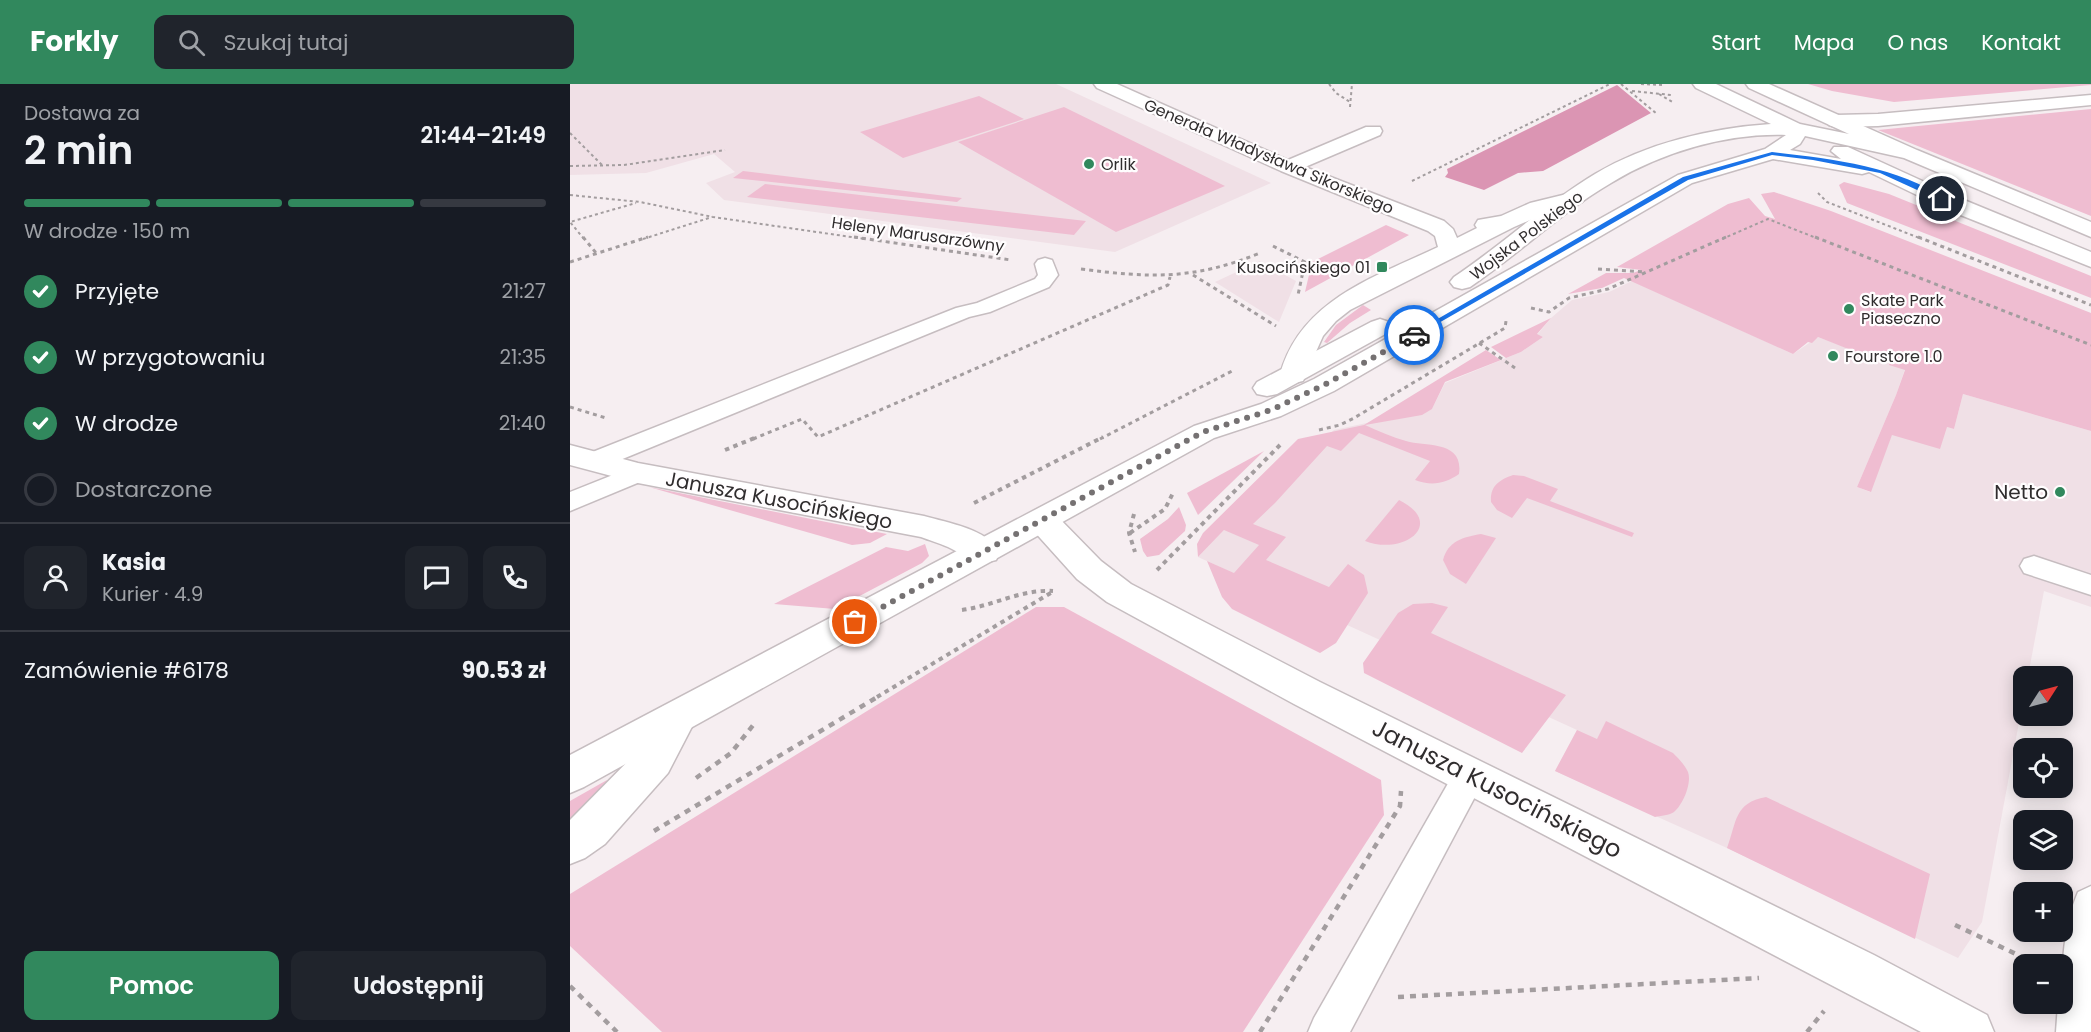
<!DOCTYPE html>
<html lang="pl">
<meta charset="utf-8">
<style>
body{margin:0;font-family:Poppins,sans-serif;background:#20242c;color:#f1f3f6;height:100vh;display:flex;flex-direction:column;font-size:22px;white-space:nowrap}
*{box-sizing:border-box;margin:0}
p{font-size:20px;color:#9ea1a6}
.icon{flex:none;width:33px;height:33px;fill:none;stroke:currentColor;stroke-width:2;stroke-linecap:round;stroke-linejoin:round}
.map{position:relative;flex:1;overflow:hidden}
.side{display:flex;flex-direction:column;background:#171b24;width:570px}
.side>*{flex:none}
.needle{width:39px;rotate:54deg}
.buttons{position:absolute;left:1443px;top:582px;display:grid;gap:12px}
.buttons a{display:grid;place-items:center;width:60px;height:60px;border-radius:12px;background:#171b24;box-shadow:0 3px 15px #0003;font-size:30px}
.pin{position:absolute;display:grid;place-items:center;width:51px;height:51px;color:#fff;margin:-26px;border:3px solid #fff;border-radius:50%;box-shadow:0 2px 6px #0007}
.courier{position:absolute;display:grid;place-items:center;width:60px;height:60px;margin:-30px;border:4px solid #1a73e8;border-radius:50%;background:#fff;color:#222;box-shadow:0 2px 8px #0007}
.head em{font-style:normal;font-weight:600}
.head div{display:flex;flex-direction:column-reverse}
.head{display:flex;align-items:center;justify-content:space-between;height:102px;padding:0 24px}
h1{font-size:39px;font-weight:600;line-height:45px}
.bar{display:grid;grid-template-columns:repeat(4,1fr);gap:9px 6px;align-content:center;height:72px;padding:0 24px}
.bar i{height:8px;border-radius:4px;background:#363941}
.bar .on{background:#31885d}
.bar p{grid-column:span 4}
.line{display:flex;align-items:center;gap:15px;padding:0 24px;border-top:2px solid #363941}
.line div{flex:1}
.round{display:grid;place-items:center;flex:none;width:63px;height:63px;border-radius:12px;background:#20242c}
ol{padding:0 24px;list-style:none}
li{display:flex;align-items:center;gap:18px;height:66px}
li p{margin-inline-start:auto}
li .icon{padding:6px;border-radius:50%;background:#31885d;color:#fff;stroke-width:4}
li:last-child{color:#9ea1a6}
li i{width:33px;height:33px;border:3px solid #363941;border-radius:50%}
.button{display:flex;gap:12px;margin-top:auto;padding:12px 24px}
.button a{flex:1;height:69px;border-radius:12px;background:#31885d;color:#fff;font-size:24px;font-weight:600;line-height:69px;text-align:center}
.button a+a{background:#20242c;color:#f1f3f6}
header{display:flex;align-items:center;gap:36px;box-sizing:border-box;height:84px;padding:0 30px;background:#31885d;color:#fff}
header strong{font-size:28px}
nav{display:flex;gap:33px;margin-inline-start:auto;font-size:21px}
.search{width:420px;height:54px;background:#20242c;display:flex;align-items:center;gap:15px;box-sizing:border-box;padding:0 21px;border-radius:12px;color:#9ea1a6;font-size:22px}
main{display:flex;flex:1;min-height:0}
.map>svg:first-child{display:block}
.built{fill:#f0e0e6}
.green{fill:#efbdd1}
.forest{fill:#db95b3}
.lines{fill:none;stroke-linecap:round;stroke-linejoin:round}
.lane-casing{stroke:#c6bdc0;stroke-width:3}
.street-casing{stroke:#c6bdc0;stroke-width:3}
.secondary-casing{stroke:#c6bdc0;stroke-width:3}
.primary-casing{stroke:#c6bdc0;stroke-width:3}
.path-far3{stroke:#a39d9f;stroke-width:2;stroke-dasharray:3 3;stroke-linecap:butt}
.path-far2{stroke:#a39d9f;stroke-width:3;stroke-dasharray:4 4;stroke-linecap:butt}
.path-far1{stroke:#a39d9f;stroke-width:4;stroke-dasharray:4.5 4.5;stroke-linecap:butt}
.path{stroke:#a39d9f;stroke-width:4.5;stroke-dasharray:6 6;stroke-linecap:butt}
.lane{fill:#fff;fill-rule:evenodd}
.street{fill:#fff;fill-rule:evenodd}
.secondary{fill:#fff;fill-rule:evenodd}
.primary{fill:#fff;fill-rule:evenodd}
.route{fill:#1a73e8}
.done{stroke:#757172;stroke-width:6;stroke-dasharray:0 10.8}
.poi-dot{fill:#31885d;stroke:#fffdfe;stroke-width:2}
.labels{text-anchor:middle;stroke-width:4.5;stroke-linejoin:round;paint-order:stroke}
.far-street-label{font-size:16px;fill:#302d2e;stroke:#fffdfe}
.far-poi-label{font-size:16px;fill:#302d2e;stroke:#fffdfe;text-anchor:start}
.poi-label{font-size:20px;fill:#302d2e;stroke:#fffdfe;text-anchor:end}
.street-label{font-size:20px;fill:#302d2e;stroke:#fffdfe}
.near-street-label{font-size:24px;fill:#302d2e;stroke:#fffdfe}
</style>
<header>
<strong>Forkly</strong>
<div class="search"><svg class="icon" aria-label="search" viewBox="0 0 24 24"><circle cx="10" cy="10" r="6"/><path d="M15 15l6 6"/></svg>Szukaj tutaj</div>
<nav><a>Start</a><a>Mapa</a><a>O nas</a><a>Kontakt</a></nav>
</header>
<main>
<section class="side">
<div class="head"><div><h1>2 min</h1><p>Dostawa za</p></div><em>21:44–21:49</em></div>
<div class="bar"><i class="on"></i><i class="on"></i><i class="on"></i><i></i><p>W drodze · 150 m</p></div>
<ol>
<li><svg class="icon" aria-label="check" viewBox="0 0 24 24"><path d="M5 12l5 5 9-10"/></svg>Przyjęte<p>21:27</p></li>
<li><svg class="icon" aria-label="check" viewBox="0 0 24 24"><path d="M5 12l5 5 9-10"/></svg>W przygotowaniu<p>21:35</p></li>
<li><svg class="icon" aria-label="check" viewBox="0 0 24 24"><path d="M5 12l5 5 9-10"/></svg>W drodze<p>21:40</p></li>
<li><i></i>Dostarczone</li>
</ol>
<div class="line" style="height:108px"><a class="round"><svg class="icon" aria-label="person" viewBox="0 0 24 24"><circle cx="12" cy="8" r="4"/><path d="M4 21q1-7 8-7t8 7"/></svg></a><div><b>Kasia</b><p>Kurier · 4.9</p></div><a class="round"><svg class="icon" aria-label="chat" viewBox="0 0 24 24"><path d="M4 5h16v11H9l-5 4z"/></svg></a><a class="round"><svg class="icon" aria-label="phone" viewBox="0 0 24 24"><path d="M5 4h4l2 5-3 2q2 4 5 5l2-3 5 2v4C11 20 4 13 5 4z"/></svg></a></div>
<div class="line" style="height:78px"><div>Zamówienie #6178</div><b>90.53 zł</b></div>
<div class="button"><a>Pomoc</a><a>Udostępnij</a></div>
</section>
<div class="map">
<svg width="1521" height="948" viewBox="0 0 1521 948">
<rect width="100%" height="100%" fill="#f6eef1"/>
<g class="built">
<path d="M0 0H486L701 99 545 168 154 116 136 99 165 88 144 70 76 89 0 91Z"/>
<path d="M690 177 726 197 709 238 645 198Z"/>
<path d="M1062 197 1223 270 1248 253 1297 271 1298 267 1321 273 1335 285 1326 311 1287 403 1300 408 1322 350 1377 343 1384 345 1393 310 1521 347V523L1474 507 1458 592H1454L1453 617 1412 838 1388 874 1157 764 985 687 1007 646 628 473 654 446 764 346 862 325 875 299 951 268 973 253 967 251 981 234 1002 216 1039 208Z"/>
</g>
<g class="green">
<path d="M1238 0H1521V1L1324 18 1262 7Z"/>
<path d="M409 12 454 35 333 74 290 48Z"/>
<path d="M494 23 655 102 546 148 388 58Z"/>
<path d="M1521 25V132L1308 46Z"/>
<path d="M173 87 392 114 387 118 163 94Z"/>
<path d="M1274 98 1319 110 1521 192V214L1277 119 1269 101Z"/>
<path d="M195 100 516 137 504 151 177 113Z"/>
<path d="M1204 108 1261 127 1521 229V347L1393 310 1384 345 1377 343 1370 365 1322 351 1301 408 1287 403 1326 311 1335 286 1319 281 1321 273 1298 267 1296 272 1248 253 1242 259 1238 258 1223 270 1054 194 1032 204 998 210 1036 189H1063L1071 186 1047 183 1158 120 1179 114 1195 132 1205 135 1191 110Z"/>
<path d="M816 141 839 151 735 208 742 178Z"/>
<path d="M793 221 801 226 780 239 757 259 754 258 766 241Z"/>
<path d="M981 234 967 250 973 253 951 268 936 274 921 263Z"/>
<path d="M916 266 931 276 875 298 862 325 852 331 795 341C808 347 822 353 836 357 856 363 894 356 889 390 875 400 861 402 845 396L860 377 789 349 771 367 757 362 705 419 683 440 716 453 696 476 759 503 778 480 794 491 798 509 766 559 750 569 662 525 652 513 637 477 664 489 689 461 654 446 628 473 627 460 633 449 728 355 794 341Z"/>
<path d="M694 367 628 431 617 409Z"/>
<path d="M943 391 954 392 988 405 980 417 1064 449 1062 453 957 414 942 434 927 426 921 418C920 402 929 396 943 391Z"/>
<path d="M79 403 317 450 300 459 282 461Z"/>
<path d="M829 416C877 440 833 472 795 457Z"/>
<path d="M609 423 616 441 615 447 589 471 577 473 573 467 570 455 598 435Z"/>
<path d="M911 450 926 454 896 500 880 490 873 476C878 457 893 453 911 450Z"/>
<path d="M355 460 359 472 352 479 265 525 204 520 316 463 338 467Z"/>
<path d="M862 519 878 523 861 549 996 611 952 669 794 589 793 579 828 529 843 520Z"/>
<path d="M466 523H494L811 696 814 731 673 948H92L0 862V810Z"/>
<path d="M1036 637 1103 669C1108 674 1115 681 1118 688 1122 699 1113 721 1104 728 1100 731 1090 732 1085 733L985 687 1007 646 1027 655Z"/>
<path d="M37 696 30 712 0 742V717Z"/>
<path d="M1196 713 1360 790 1345 855 1157 764C1167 737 1164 719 1196 713Z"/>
</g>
<path class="forest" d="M1047 1 1081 29 973 87 948 89 914 106 875 93 878 89 877 85Z"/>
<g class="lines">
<g class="lane-casing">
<g id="lane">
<path d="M475 174 482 176 488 191 479 203 420 228 399 233 33 383 24 385 15 383 12 377 15 371 386 224 407 219 465 195 468 191 465 180 468 176Z"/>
<path d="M68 381 77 383 80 389 77 395 0 427V408Z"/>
<path d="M1464 472 1521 491V511L1454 489 1450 482 1454 475Z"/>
<path d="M900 678 912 682 916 692 780 948H738L744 934 888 682Z"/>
<path d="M1521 802V948H1486L1488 920H1492C1492 882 1493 842 1508 808Z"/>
</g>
</g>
<g class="street-casing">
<g id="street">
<path d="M524 0H547L718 76 796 43H810L812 47 810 51 735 83 874 137 883 145 887 154 907 144 905 141 908 136 931 132 960 119 1005 108 1012 110 1016 114 1012 118 976 129 944 143 780 226 766 237 753 252 733 297 723 299 713 297 710 291C730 216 805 193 868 163L865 152 858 147 711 87 527 4Z"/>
<path d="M0 361 68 379 354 432C378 439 417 445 430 468L426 476C406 482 395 471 378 463 369 459 359 456 351 453L68 399 0 381Z"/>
<path d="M473 426 484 429 531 477 561 500 750 598 1304 871 1417 931 1424 948H1351L724 620 537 518 507 495 462 445 457 437 462 429Z"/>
<path d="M108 617 122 622 127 633 98 689 35 760 15 774 0 780V736L70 665 94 622Z"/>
</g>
</g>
<g class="secondary-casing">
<g id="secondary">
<path d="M1123 0H1146L1230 40 1279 50 1179 4 1176 0H1199L1347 66 1521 138V153L1334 74 1235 52 1230 60 1220 66 1271 75 1261 67 1264 63H1278L1394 116 1521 168V183L1378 126 1299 88 1292 90 1203 75 1122 99 764 307 711 332 644 354 14 703 0 709V671L624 342 691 320 744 295 1108 91 1195 65 1216 51C1157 49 1092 68 1041 99 991 128 949 170 900 203L892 205 884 203 880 198 884 193C932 161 975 120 1025 90 1077 59 1141 44 1201 40L1126 4Z"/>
<path d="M810 235 819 238 823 243 819 248 707 310 697 312 687 310 683 304 687 298 801 238Z"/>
</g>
</g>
<g class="primary-casing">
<path id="primary" d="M1521 11V21L1308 42 1266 43 1259 41 1257 37 1259 33 1266 31 1308 30Z"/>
</g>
<g class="path-far3">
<path d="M759 0 766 9 780 18"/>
<path d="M1051 0 1087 30"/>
<path d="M1071 0 1093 1"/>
<path d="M1062 7 1101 11"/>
<path d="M1089 10 1104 19"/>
<path d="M780 23 782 0"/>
<path d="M0 49 32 81"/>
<path d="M0 82 54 81 155 66"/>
<path d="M842 97 1040 0"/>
<path d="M1248 109 1257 118 1352 155"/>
<path d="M0 111 70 118 143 133 295 155"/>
<path d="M14 155 0 138 66 119"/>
<path d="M73 155 142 133"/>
<path d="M1152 155 1198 135 1249 155"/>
</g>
<g class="path-far2">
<path d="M13 153 27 170"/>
<path d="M284 153 441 176"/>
<path d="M1245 153 1521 261"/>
<path d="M1348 153 1521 221"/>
<path d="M703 162 735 178 728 211"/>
<path d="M0 178 78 153"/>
<path d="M511 185C580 194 624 196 690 169"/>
<path d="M1028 185 1074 188"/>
<path d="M623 191 706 242"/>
<path d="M961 224 979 228 999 214 1038 205 1156 153"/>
<path d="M909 259 945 284"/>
<path d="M0 323 36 334"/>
<path d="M749 346 770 341 784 334 935 244 936 237"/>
<path d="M183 355 232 335 248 353 598 201 600 193"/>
<path d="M530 355 662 287"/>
</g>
<g class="path-far1">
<path d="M155 366 187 353"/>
<path d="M404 419 533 353"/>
<path d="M564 430 559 449 565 468"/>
<path d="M560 449 595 425 603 409"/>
<path d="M587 486 710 361"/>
<path d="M392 526C423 522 451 505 483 507"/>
<path d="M307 613 484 507"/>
</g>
<g class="path">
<path d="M126 694 161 669 184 640"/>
<path d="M84 747 309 612"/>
<path d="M1385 841 1467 880"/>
<path d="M0 902 47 948"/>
<path d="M828 913 1189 894"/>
<path d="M690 948 830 722 831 707"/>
<path d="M1237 948 1254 927"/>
</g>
<use href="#lane" class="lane"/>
<use href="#street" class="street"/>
<use href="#secondary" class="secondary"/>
<use href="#primary" class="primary"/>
</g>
<path class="route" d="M1202 68C1257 74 1329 82 1375 115L1369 116 1310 89 1243 76 1202 71 1182 77 1118 96 846 252 840 251 1113 93Z"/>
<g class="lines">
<path class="done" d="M285 538 633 348 701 326 754 301 844 251"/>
</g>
<g class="poi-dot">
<circle cx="519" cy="80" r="6"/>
<rect x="806" y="177" width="12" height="12" rx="3"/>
<circle cx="1279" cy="225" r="6"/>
<circle cx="1263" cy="272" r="6"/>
<circle cx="1490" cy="408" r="6"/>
</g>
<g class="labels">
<g class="far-street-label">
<text transform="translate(699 72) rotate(23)" y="6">Generała Władysława Sikorskiego</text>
<text transform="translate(348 150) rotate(8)" y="6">Heleny Marusarzówny</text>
<text transform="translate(956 151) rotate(-37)" y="6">Wojska Polskiego</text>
</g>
<g class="far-poi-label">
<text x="531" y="86">Orlik</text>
<text x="800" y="189" text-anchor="end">Kusocińskiego 01</text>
<text x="1291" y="222">Skate Park<tspan x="1291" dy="18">Piaseczno</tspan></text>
<text x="1275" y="278">Fourstore 1.0</text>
</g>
<g class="poi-label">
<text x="1478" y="415">Netto</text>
</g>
<g class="street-label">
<text transform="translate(209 416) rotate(11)" y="7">Janusza Kusocińskiego</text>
</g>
<g class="near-street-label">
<text transform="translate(927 705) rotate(27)" y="8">Janusza Kusocińskiego</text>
</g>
</g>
</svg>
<div class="buttons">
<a><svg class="needle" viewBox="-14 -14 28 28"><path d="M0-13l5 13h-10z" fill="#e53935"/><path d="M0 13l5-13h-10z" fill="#9ea1a6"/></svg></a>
<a><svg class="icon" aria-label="locate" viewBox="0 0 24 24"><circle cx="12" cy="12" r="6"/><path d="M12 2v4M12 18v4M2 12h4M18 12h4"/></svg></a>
<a><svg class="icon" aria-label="layers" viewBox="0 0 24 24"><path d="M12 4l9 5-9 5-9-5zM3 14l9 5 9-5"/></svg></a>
<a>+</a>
<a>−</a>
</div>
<div class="pin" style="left:285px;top:538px;background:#ea580c"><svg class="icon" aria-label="bag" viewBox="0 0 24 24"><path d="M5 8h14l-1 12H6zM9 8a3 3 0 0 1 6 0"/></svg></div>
<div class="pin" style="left:1372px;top:115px;background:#1f2937"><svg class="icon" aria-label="home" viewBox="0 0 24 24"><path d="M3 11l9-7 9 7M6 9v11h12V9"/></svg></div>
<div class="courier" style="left:844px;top:251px"><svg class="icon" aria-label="car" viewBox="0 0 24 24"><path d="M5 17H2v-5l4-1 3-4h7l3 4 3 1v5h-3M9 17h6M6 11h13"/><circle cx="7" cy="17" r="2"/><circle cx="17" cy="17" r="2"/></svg></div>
</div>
</main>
